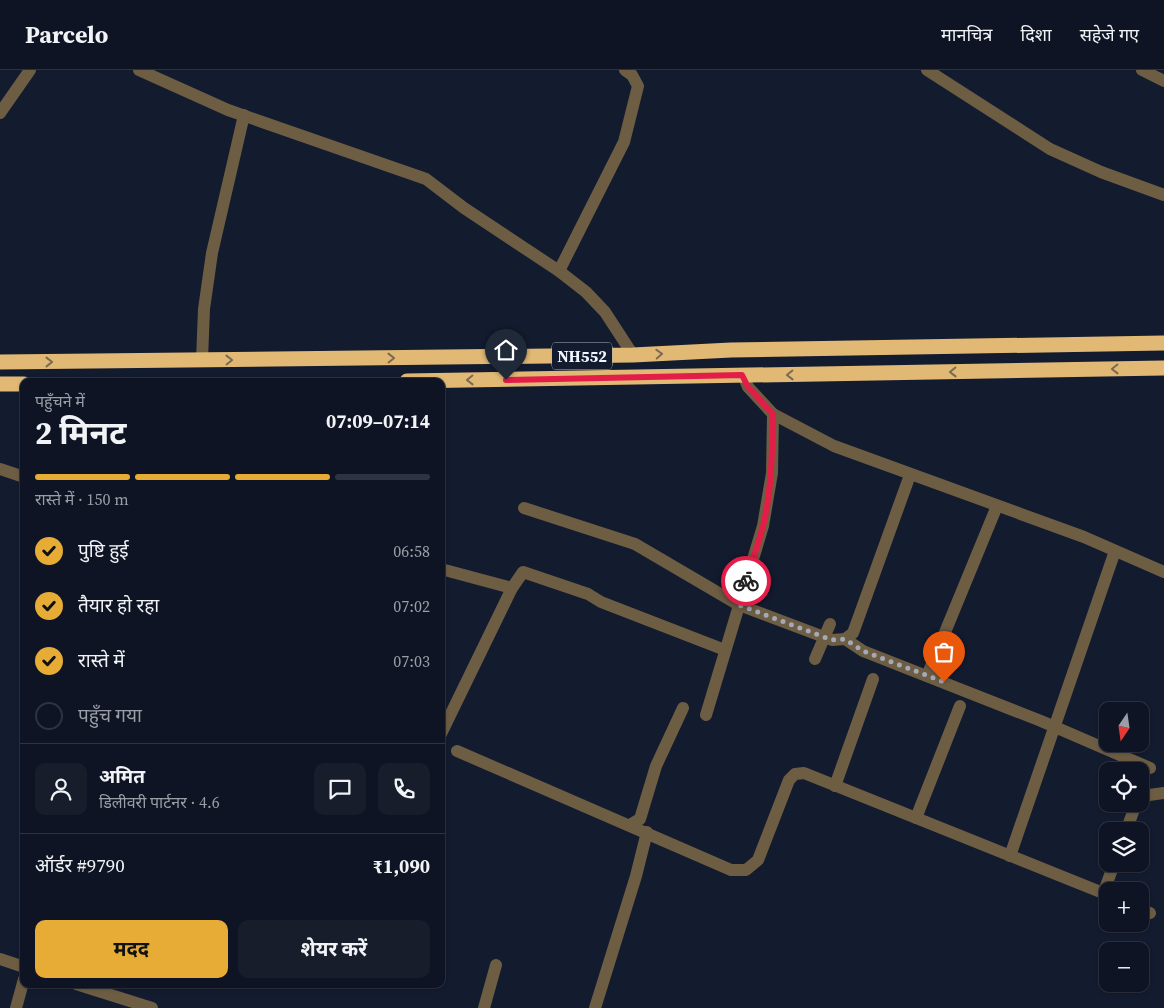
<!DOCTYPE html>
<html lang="hi">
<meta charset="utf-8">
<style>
body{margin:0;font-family:"Source Serif 4","Noto Sans Devanagari",serif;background:#171d2b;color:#f1f3f6;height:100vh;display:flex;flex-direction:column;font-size:19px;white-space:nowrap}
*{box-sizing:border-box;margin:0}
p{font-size:16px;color:#9b9ea6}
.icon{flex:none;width:28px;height:28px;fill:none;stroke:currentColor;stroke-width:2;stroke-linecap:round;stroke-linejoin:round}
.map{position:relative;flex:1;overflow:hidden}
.details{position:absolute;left:20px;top:308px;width:425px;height:610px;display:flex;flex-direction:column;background:#0e1423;border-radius:10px;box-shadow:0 1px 4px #0004,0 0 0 1px #2e3341}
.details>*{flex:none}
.needle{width:32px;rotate:193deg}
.fabs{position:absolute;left:1099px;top:632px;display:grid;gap:10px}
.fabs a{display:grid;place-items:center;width:50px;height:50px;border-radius:10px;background:#0e1423;box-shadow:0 1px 4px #0004,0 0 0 1px #2e3341;font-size:25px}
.pin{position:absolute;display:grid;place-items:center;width:42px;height:42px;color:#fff;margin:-51px -21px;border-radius:50% 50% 50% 0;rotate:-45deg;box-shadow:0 0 5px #0007}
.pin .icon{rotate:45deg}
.courier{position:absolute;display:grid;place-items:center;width:50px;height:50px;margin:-25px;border:4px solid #e11d48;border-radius:50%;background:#fff;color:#222;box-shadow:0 1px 6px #0007}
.head em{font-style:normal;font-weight:700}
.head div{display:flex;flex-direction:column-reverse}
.head{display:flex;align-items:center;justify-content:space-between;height:85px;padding:0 15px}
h1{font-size:32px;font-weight:700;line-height:38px}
.bar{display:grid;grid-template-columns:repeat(4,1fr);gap:8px 5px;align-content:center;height:60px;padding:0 15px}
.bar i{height:6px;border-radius:4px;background:#2e3341}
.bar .selected{background:#e7ac36}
.bar p{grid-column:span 4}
.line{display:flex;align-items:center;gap:12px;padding:0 15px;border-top:1px solid #2e3341}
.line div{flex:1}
.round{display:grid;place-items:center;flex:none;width:52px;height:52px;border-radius:10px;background:#171d2b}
ol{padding:0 15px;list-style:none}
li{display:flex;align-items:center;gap:15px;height:55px}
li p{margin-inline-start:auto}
li .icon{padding:5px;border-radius:50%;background:#e7ac36;color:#111;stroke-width:4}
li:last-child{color:#9b9ea6}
li i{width:28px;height:28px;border:2px solid #2e3341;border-radius:50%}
.primary-button{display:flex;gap:10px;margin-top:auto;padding:10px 15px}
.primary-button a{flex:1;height:58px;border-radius:10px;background:#e7ac36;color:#111;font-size:20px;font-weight:700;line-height:58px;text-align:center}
.primary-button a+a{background:#171d2b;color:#f1f3f6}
header{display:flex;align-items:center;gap:30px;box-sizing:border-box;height:70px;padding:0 25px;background:#0e1423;border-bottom:1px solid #2e3341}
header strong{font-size:24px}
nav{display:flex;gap:28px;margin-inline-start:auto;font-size:18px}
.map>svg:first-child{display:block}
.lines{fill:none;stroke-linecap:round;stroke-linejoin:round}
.minor{stroke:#6d5d43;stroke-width:12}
.highway{stroke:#e1b974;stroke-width:15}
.oneway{stroke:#7a6a52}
.done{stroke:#a3a9b6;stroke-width:5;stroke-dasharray:0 9}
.route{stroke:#e11d48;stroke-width:6}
.labels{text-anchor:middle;stroke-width:4;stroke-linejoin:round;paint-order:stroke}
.shield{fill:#131b2f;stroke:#aeb4c0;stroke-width:1}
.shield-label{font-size:16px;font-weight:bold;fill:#f1f5fe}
</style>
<header>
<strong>Parcelo</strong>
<nav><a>मानचित्र</a><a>दिशा</a><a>सहेजे गए</a></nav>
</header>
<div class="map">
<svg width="1164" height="938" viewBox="0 0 1164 938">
<rect width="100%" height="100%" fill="#131b2f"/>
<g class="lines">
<g class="minor">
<path d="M139 0 228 40 426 109 464 138 559 201 586 222 605 242 633 285"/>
<path d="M927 0 1050 79 1101 102 1164 125"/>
<path d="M1142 0 1164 11"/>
<path d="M0 43 30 0"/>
<path d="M559 201 624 72 638 16 632 5 625 0"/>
<path d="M202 290 204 239 212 183 244 45"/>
<path d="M743 305 748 317 773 344 834 376 1084 467 1164 502"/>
<path d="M0 399 24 407"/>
<path d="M524 438 635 474 739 535 832 570 845 569 853 563 910 405"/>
<path d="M441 499 512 518"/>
<path d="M845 569 863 581 1041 651 1150 698"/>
<path d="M815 589 830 554"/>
<path d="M927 606 997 436"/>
<path d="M706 645 763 456 772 403 773 344"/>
<path d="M441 664 512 518 523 502 588 524 601 532 725 580"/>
<path d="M457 681 731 800H746L758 790 789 710 795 704 804 703 1108 825"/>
<path d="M835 716 873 609"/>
<path d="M1140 730 1149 725 1164 723"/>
<path d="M916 748 960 636"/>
<path d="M630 755 640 749 656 696 683 638"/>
<path d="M1126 761 1136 734"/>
<path d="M1010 786 1115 481"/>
<path d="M1103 824 1114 794"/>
<path d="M1140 839 1150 843"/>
<path d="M0 889 24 897"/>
<path d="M76 914 152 938"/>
<path d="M16 938 24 909"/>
<path d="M484 938 496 895"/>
<path d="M595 938 636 806 647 762"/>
</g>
<g class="highway">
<path d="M0 292 633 285 731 280 1164 273"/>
<path d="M407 311 1164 298"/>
<path d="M0 314H24"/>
</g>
</g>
<defs><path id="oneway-chevron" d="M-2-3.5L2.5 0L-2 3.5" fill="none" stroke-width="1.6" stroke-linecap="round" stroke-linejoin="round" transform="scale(1.25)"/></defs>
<g class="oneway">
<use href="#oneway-chevron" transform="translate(659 284) rotate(-3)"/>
<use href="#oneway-chevron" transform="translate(391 288) rotate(-1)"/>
<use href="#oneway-chevron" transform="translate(229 290) rotate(-1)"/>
<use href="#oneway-chevron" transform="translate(49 292)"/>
<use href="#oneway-chevron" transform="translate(1115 299) rotate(179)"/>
<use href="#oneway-chevron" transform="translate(953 302) rotate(179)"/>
<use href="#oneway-chevron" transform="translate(790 305) rotate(179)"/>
<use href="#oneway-chevron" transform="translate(470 310) rotate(179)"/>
</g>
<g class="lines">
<path class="done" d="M746 511 739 535 832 570 845 569 863 581 944 612"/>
<path class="route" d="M506 310 742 305 748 317 773 344C772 381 772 419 763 456 758 474 752 493 746 511"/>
</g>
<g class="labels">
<rect class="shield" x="552" y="272.5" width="60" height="27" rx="4"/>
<g class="shield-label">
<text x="582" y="292">NH552</text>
</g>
</g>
</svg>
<div class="fabs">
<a><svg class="needle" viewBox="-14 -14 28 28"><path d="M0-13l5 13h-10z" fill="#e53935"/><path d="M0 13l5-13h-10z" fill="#9b9ea6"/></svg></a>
<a><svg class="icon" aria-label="locate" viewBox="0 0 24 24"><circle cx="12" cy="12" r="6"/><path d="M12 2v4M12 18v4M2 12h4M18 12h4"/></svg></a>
<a><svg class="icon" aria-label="layers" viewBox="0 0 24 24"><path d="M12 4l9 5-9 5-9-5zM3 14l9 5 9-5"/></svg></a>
<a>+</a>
<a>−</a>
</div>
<div class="pin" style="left:944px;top:612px;background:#ea580c"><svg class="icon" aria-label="bag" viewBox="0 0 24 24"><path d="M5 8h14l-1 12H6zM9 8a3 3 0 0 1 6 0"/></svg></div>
<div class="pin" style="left:506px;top:310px;background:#1f2937"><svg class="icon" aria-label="home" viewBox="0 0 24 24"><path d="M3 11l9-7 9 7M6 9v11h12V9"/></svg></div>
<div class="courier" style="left:746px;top:511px"><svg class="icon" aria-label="bike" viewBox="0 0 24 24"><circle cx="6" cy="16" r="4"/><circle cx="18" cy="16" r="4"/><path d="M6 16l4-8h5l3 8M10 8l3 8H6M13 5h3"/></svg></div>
<section class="details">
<div class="head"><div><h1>2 मिनट</h1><p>पहुँचने में</p></div><em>07:09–07:14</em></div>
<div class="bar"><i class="selected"></i><i class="selected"></i><i class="selected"></i><i></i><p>रास्ते में · 150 m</p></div>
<ol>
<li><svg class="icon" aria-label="check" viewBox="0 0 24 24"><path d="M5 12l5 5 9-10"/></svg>पुष्टि हुई<p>06:58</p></li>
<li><svg class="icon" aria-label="check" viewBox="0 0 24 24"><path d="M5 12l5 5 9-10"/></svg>तैयार हो रहा<p>07:02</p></li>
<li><svg class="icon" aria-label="check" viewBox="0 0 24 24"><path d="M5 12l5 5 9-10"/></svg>रास्ते में<p>07:03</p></li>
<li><i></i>पहुँच गया</li>
</ol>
<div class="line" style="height:90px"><a class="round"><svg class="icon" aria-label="person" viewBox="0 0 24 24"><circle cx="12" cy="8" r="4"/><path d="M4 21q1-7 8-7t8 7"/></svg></a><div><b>अमित</b><p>डिलीवरी पार्टनर · 4.6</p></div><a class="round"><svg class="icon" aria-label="chat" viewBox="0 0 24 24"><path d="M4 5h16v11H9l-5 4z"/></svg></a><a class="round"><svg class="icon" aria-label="phone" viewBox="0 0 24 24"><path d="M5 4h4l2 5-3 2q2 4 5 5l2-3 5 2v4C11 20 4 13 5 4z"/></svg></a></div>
<div class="line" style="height:65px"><div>ऑर्डर #9790</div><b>₹1,090</b></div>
<div class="primary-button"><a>मदद</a><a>शेयर करें</a></div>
</section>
</div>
